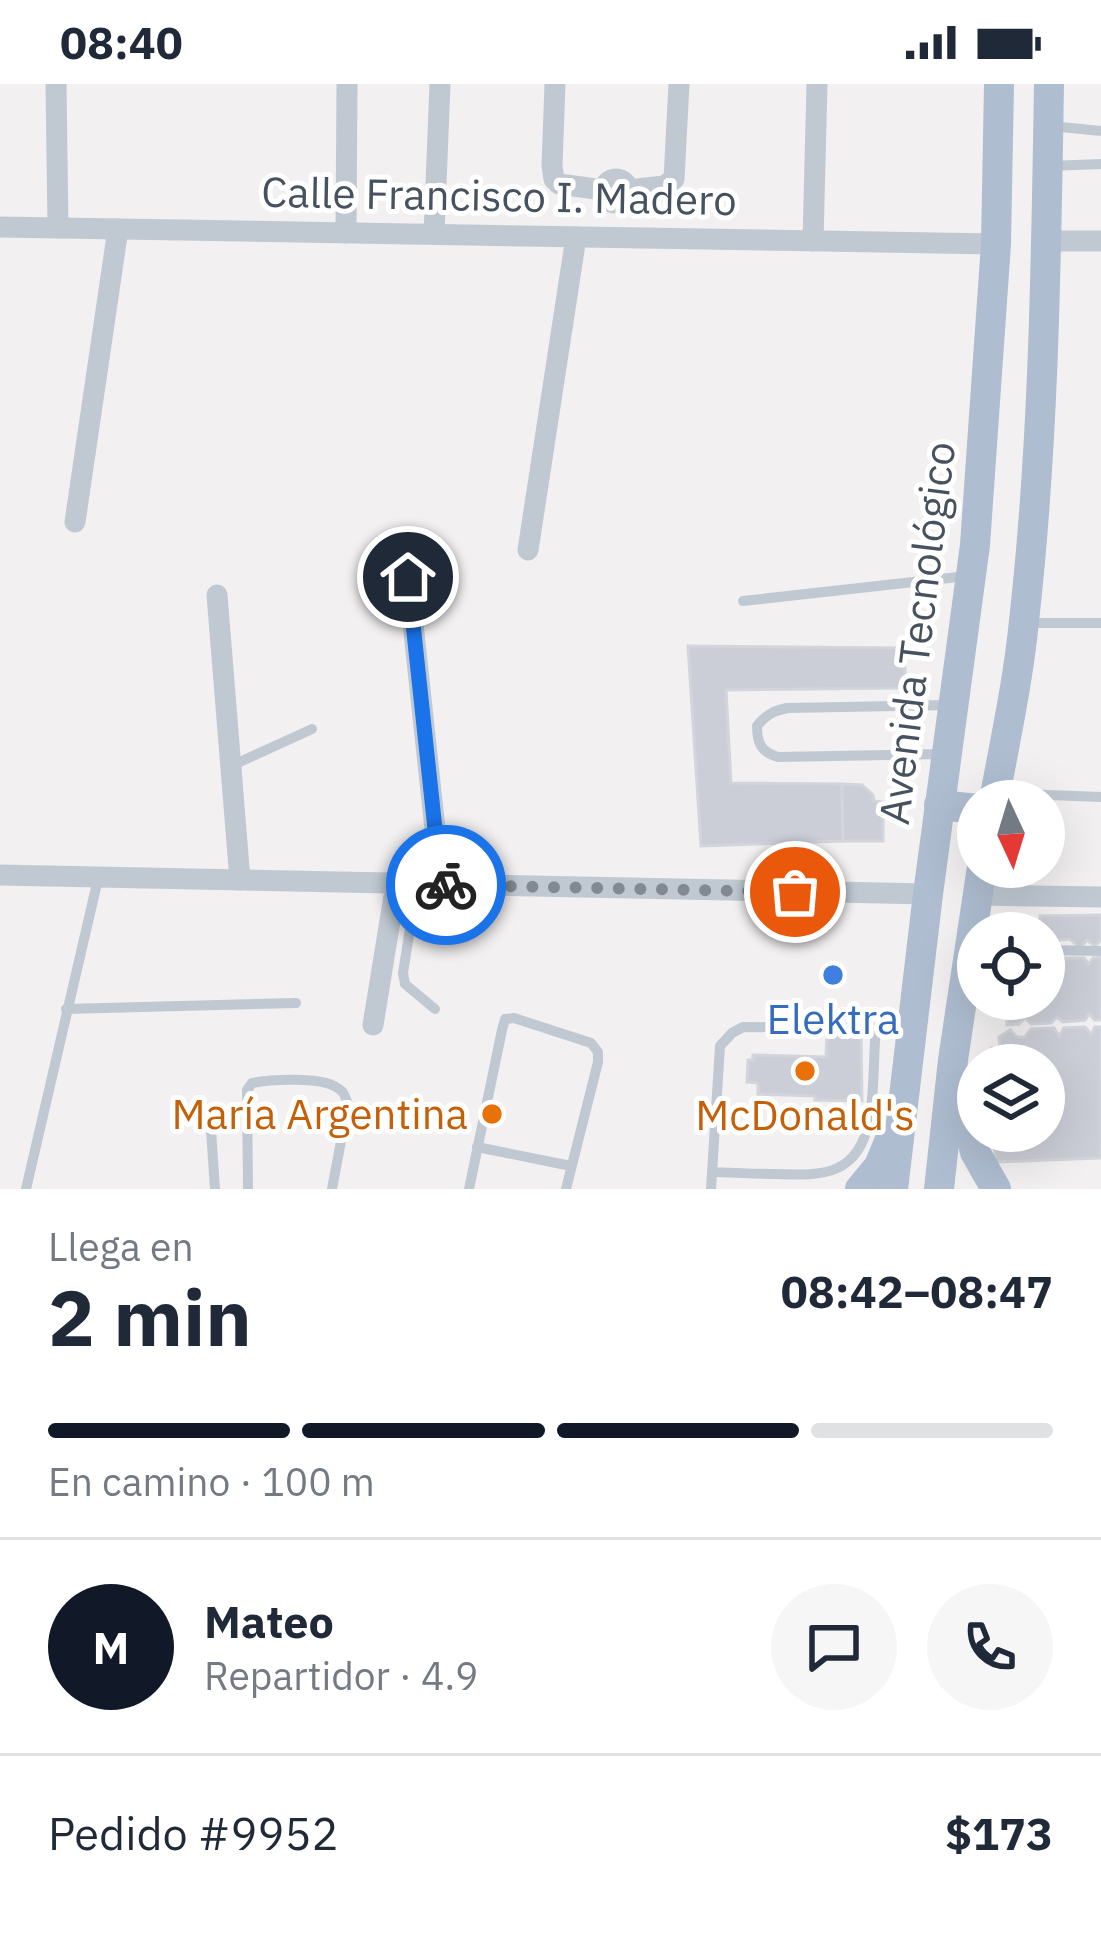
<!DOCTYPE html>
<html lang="es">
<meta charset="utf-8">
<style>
body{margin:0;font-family:"IBM Plex Sans",sans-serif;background:#f6f6f7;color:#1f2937;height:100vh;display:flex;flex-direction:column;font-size:45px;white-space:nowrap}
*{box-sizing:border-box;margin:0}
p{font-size:39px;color:#747a83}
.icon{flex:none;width:66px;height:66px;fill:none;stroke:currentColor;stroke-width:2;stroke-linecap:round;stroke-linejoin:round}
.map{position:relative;height:1105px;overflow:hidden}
.sheet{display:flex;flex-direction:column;background:#fff;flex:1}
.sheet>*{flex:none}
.needle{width:78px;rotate:176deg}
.fabs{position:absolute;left:957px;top:696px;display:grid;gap:24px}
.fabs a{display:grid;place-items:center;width:108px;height:108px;border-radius:50%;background:#fff;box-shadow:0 12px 48px #0002;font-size:60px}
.pin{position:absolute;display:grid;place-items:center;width:102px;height:102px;color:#fff;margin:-51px;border:6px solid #fff;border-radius:50%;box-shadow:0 3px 12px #0007}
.courier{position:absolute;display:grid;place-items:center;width:120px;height:120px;margin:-60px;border:9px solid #1a73e8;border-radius:50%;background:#fff;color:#222;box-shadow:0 3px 15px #0007}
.head em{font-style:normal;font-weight:700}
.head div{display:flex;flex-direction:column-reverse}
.head{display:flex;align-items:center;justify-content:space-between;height:204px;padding:0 48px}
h1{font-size:78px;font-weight:700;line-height:90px}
.bar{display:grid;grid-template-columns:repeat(4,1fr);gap:18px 12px;align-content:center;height:144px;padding:0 48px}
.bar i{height:15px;border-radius:9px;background:#e0e1e3}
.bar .selected{background:#111827}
.bar p{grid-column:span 4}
.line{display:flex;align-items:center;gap:30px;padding:0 48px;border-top:3px solid #e0e1e3}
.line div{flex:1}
.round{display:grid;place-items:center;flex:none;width:126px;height:126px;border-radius:63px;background:#f6f6f7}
.status{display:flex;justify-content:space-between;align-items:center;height:84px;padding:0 60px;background:#fff;direction:ltr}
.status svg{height:33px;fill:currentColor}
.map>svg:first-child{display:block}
.building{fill:#cbced6;stroke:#d3d5dc;stroke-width:3}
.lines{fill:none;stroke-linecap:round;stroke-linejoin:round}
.lane{stroke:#c0c9d2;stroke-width:10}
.street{stroke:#c0c9d2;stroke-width:21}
.primary{stroke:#aebdd0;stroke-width:30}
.done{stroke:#838992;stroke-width:12;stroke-dasharray:0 21.6}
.route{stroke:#1a73e8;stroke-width:15}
.shop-dot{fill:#3f7fe0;stroke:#fff;stroke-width:4.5}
.food-dot{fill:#e8710a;stroke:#fff;stroke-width:4.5}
.labels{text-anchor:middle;stroke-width:10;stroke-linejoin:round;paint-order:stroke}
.street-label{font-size:42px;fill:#47525f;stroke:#fff}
.shop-label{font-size:42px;fill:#366cbe;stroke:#fff}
.food-label{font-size:42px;fill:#c56008;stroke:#fff;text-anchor:end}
</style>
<div class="status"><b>08:40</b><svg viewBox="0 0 49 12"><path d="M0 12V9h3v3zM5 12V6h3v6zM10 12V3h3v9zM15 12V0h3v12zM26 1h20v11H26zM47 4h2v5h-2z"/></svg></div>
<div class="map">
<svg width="1101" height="1105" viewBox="0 0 1101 1105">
<rect width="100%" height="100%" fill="#f2f0f0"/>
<g class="building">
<path d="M688 562 905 564V598L900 604 726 606 731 699 842 700 843 757 701 762Z"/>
<path d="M842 700 862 701 873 711 874 717 883 718V757H843Z"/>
<path d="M1101 831V856L1095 862 1087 856 1080 864 1070 855 1059 856 1051 864 1044 858V849H1041L1040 832Z"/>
<path d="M1101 873V936H1095L1089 930 1085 936 1063 938 1057 933 1051 939 1031 940 1025 934 1019 940 1007 941V933H1000L999 915H1044V875H1051L1055 879 1060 874H1084L1089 880 1093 874Z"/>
<path d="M1085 943 1091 950 1095 943H1101V1074L995 1078 994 1047H1044V981H991V964L1000 963 999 953 1010 946 1017 953H1025L1031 945 1054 944 1059 952 1064 944Z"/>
<path d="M827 951 861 952 862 1017 815 1016V1012L758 1010V999L747 998 748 976H753V971L826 973Z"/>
</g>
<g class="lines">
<g class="lane">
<path d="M1051 42 1101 47"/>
<path d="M1050 82 1101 80"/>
<path d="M743 517 967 492"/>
<path d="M1026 539H1101"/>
<path d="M943 670 778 673C761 668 757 659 757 642 766 631 773 627 787 624L951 621"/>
<path d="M231 682 312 645"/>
<path d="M996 709 1101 713"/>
<path d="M417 800 403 889 405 900 435 925"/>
<path d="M1044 866 1101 867"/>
<path d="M66 925 296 919"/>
<path d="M211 1046 215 1105"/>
<path d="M477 1063 571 1082"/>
<path d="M712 1088C734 1089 755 1090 777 1090 824 1092 858 1091 869 1037 875 1007 873 974 876 944"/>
<path d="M26 1105 98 795"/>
<path d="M248 1105 247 1006 252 999C271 995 320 993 336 1003 345 1008 344 1011 348 1020L332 1105"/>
<path d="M469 1105 502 946 505 935 514 934 591 959 598 968V978L566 1105"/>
<path d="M711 1105 720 962 732 949 743 943 909 944"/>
</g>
<g class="street">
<path d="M56 0 58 144"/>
<path d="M555 0 552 82 554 95 559 100 603 106"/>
<circle cx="616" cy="107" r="12"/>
<path d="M628 106 664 102 674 95 679 0"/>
<path d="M0 143 996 160"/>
<path d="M346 149 347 0"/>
<path d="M434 150 440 0"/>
<path d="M813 157 817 0"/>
<path d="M1046 157H1101"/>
<path d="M75 438 118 145"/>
<path d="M528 466 576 153"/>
<path d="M408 493 441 801"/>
<path d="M217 511 240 796"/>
<path d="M0 791 928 810"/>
<path d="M977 811 1101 813"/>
<path d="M373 941 396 800"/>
</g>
<g class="primary">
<path d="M994 717C1005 657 1018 598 1024 537 1044 359 1046 179 1049 0"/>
<path d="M939 721 978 725"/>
<path d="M959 1005 975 1068 996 1105"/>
<path d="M860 1105 879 1082 891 1053"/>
<path d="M893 1105 928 810 975 461 996 160 999 0"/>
<path d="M939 1105 953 976 982 783"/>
</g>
</g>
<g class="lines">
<path class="done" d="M446 801 795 808"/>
<path class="route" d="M408 493 441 801H446"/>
</g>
<circle class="shop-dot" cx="833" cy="891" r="12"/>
<g class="food-dot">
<circle cx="805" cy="987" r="12"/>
<circle cx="492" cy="1030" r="12"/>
</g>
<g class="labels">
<g class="street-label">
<text transform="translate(499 112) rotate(1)" y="15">Calle Francisco I. Madero</text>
<text transform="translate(917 549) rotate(-83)" y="15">Avenida Tecnológico</text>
</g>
<g class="shop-label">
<text x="833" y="950">Elektra</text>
</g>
<g class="food-label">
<text x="468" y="1045">María Argentina</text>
<text x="805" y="1046" text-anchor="middle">McDonald's</text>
</g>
</g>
</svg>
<div class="fabs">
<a><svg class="needle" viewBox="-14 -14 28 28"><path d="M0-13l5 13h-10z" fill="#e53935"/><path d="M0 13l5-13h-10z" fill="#747a83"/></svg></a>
<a><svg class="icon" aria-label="locate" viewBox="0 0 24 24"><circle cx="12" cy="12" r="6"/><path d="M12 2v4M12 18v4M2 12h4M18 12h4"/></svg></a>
<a><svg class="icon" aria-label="layers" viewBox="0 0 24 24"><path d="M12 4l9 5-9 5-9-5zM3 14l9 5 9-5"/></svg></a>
</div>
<div class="pin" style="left:795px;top:808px;background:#ea580c"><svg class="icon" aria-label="bag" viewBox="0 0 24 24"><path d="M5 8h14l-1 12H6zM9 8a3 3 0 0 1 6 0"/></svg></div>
<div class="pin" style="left:408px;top:493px;background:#1f2937"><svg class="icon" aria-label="home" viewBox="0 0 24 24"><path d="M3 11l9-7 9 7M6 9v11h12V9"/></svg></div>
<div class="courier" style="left:446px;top:801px"><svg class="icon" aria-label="bike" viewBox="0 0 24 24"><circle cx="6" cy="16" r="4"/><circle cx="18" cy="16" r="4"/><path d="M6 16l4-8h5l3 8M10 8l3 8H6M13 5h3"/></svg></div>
</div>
<section class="sheet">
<div class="head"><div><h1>2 min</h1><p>Llega en</p></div><em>08:42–08:47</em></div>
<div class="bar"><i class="selected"></i><i class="selected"></i><i class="selected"></i><i></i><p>En camino · 100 m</p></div>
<div class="line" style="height:216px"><b class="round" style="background:#111827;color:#fff">M</b><div><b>Mateo</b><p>Repartidor · 4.9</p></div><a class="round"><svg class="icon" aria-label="chat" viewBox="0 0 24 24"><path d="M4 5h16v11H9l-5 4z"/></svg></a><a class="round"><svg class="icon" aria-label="phone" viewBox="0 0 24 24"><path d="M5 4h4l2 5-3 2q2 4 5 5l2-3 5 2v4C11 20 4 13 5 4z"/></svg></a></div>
<div class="line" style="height:156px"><div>Pedido #9952</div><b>$173</b></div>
</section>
